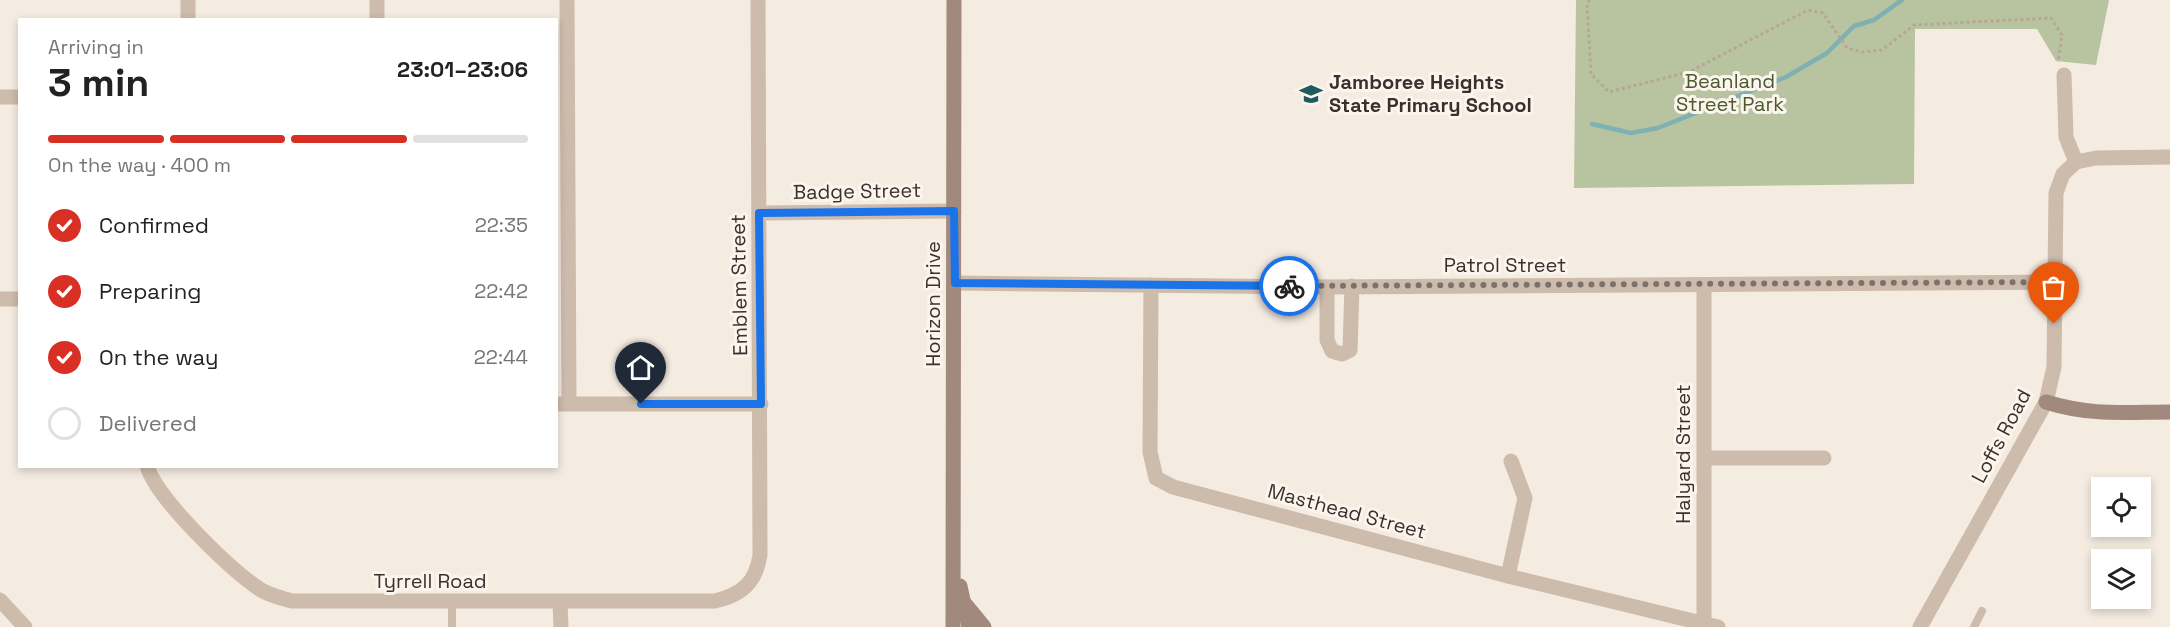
<!DOCTYPE html>
<meta charset="utf-8">
<style>
body{margin:0;font-family:"Space Grotesk",sans-serif;background:#f2f2f2;color:#222;height:100vh;display:flex;flex-direction:column;font-size:22px;white-space:nowrap}
*{box-sizing:border-box;margin:0}
p{font-size:20px;color:#767676}
.icon{flex:none;width:33px;height:33px;fill:none;stroke:currentColor;stroke-width:2;stroke-linecap:round;stroke-linejoin:round}
.map{position:relative;flex:1;overflow:hidden}
.side{position:absolute;left:18px;top:18px;width:540px;height:450px;display:flex;flex-direction:column;background:#fff;border-radius:0px;box-shadow:0 3px 9px #0003}
.side>*{flex:none}
.fabs{position:absolute;left:2091px;top:477px;display:grid;gap:12px}
.fabs a{display:grid;place-items:center;width:60px;height:60px;border-radius:0px;background:#fff;box-shadow:0 3px 9px #0003;font-size:30px}
.pin{position:absolute;display:grid;place-items:center;width:51px;height:51px;color:#fff;margin:-62px -26px;border-radius:50% 50% 50% 0;rotate:-45deg;box-shadow:0 0 6px #0007}
.pin .icon{rotate:45deg}
.courier{position:absolute;display:grid;place-items:center;width:60px;height:60px;margin:-30px;border:4px solid #1a73e8;border-radius:50%;background:#fff;color:#222;box-shadow:0 2px 8px #0007}
.headline em{font-style:normal;font-weight:700}
.headline div{display:flex;flex-direction:column-reverse}
.headline{display:flex;align-items:center;justify-content:space-between;height:102px;padding:0 30px}
h1{font-size:39px;font-weight:700;line-height:45px}
.bar{display:grid;grid-template-columns:repeat(4,1fr);gap:9px 6px;align-content:center;height:72px;padding:0 30px}
.bar i{height:8px;border-radius:4px;background:#e0e0e0}
.bar .on{background:#d93025}
.bar p{grid-column:span 4}
ol{padding:0 30px;list-style:none}
li{display:flex;align-items:center;gap:18px;height:66px}
li p{margin-inline-start:auto}
li .icon{padding:6px;border-radius:50%;background:#d93025;color:#fff;stroke-width:4}
li:last-child{color:#767676}
li i{width:33px;height:33px;border:3px solid #e0e0e0;border-radius:50%}
.map>svg:first-child{display:block}
.green{fill:#b8c4a0}
.lines{fill:none;stroke-linecap:round;stroke-linejoin:round}
.stream{stroke:#7fb0b2;stroke-width:4.5}
.path{stroke:#b9a596;stroke-width:3;stroke-dasharray:3 3;stroke-linecap:butt}
.lane{stroke:#cdbbac;stroke-width:8}
.street{stroke:#cdbbac;stroke-width:15}
.secondary{stroke:#a18a7d;stroke-width:15}
.done{stroke:#7c716b;stroke-width:6;stroke-dasharray:0 10.8}
.route{stroke:#1a73e8;stroke-width:8}
.labels{text-anchor:middle;stroke-width:6;stroke-linejoin:round;paint-order:stroke}
.park-label{font-size:20px;fill:#4a5a2e;stroke:#fbf5ee}
.poi-label{font-size:20px;font-weight:bold;fill:#3b302b;stroke:#fbf5ee;text-anchor:start}
.street-label{font-size:20px;fill:#3b302b;stroke:#fbf5ee}
</style>
<div class="map">
<svg width="2170" height="627" viewBox="0 0 2170 627">
<rect width="100%" height="100%" fill="#f4ebe1"/>
<path class="green" d="M1576 0H2109L2096 65 2056 61 2037 29H1915L1914 184 1574 188Z"/>
<g class="lines">
<path class="stream" d="M1592 124 1631 133 1658 128 1786 77 1827 53 1854 26 1874 20 1902 0"/>
<path class="path" d="M1590 0 1587 3 1591 74 1609 92 1689 72 1808 10 1823 13 1847 48 1862 52 1882 50 1914 25 2051 18 2062 35 2058 62"/>
<g class="lane">
<path d="M452 603V627"/>
<path d="M1974 627 1982 611"/>
</g>
<g class="street">
<path d="M377 0V20"/>
<path d="M567 0 569 404"/>
<path d="M188 20V0"/>
<path d="M0 97H20"/>
<path d="M2076 162 2096 158 2170 157"/>
<path d="M759 213 954 211"/>
<path d="M955 283 1327 287 2055 282"/>
<path d="M1151 285 1150 452 1156 478 1173 487 1508 576 1718 627"/>
<path d="M1704 285V623"/>
<path d="M1327 287V340L1332 351 1342 354 1350 350 1352 286"/>
<path d="M0 299H20"/>
<path d="M556 404H761"/>
<path d="M1705 458H1824"/>
<path d="M147 466C157 499 229 568 258 588 267 595 282 598 292 601H715C741 595 756 583 760 555L758 0"/>
<path d="M1508 576 1525 498 1511 461"/>
<path d="M0 600 25 627"/>
<path d="M560 602 561 627"/>
<path d="M1920 627 2046 402 2054 367 2056 193 2063 174 2076 162 2066 137 2064 75"/>
</g>
<g class="secondary">
<path d="M2046 402C2091 416 2124 412 2170 412"/>
<path d="M960 586 969 627"/>
<path d="M966 605 984 627"/>
<path d="M953 627 954 0"/>
</g>
</g>
<g class="lines">
<path class="done" d="M1289 286 2055 282 2054 324"/>
<path class="route" d="M641 404H761L759 213 954 211 955 283 1289 286"/>
</g>
<defs>
<g id="school-bare" transform="scale(1.8)"><path d="M0-5L7-2L0 1L-7-2ZM-4 1L0 2.5L4 1V4Q0 6-4 4Z" fill="#1f5a5e" stroke="#fbf5ee" stroke-width="2.5" paint-order="stroke"/></g>
</defs>
<g fill-rule="evenodd">
<use href="#school-bare" x="1311" y="94"/>
</g>
<g class="labels">
<g class="park-label">
<text x="1730" y="88">Beanland<tspan x="1730" dy="23">Street Park</tspan></text>
</g>
<g class="poi-label">
<text x="1329" y="89">Jamboree Heights<tspan x="1329" dy="23">State Primary School</tspan></text>
</g>
<g class="street-label">
<text transform="translate(857 191) rotate(-1)" y="7">Badge Street</text>
<text x="1505" y="272">Patrol Street</text>
<text transform="translate(739 285) rotate(-91)" y="7">Emblem Street</text>
<text transform="translate(933 304) rotate(-90)" y="7">Horizon Drive</text>
<text transform="translate(2001 436) rotate(-62)" y="7">Loffs Road</text>
<text transform="translate(1683 454) rotate(-90)" y="7">Halyard Street</text>
<text transform="translate(1347 511) rotate(15)" y="7">Masthead Street</text>
<text x="430" y="588">Tyrrell Road</text>
</g>
</g>
</svg>
<div class="fabs">
<a><svg class="icon" aria-label="locate" viewBox="0 0 24 24"><circle cx="12" cy="12" r="6"/><path d="M12 2v4M12 18v4M2 12h4M18 12h4"/></svg></a>
<a><svg class="icon" aria-label="layers" viewBox="0 0 24 24"><path d="M12 4l9 5-9 5-9-5zM3 14l9 5 9-5"/></svg></a>
</div>
<div class="pin" style="left:2054px;top:324px;background:#ea580c"><svg class="icon" aria-label="bag" viewBox="0 0 24 24"><path d="M5 8h14l-1 12H6zM9 8a3 3 0 0 1 6 0"/></svg></div>
<div class="pin" style="left:641px;top:404px;background:#1f2937"><svg class="icon" aria-label="home" viewBox="0 0 24 24"><path d="M3 11l9-7 9 7M6 9v11h12V9"/></svg></div>
<div class="courier" style="left:1289px;top:286px"><svg class="icon" aria-label="bike" viewBox="0 0 24 24"><circle cx="6" cy="16" r="4"/><circle cx="18" cy="16" r="4"/><path d="M6 16l4-8h5l3 8M10 8l3 8H6M13 5h3"/></svg></div>
<section class="side">
<div class="headline"><div><h1>3 min</h1><p>Arriving in</p></div><em>23:01–23:06</em></div>
<div class="bar"><i class="on"></i><i class="on"></i><i class="on"></i><i></i><p>On the way · 400 m</p></div>
<ol>
<li><svg class="icon" aria-label="check" viewBox="0 0 24 24"><path d="M5 12l5 5 9-10"/></svg>Confirmed<p>22:35</p></li>
<li><svg class="icon" aria-label="check" viewBox="0 0 24 24"><path d="M5 12l5 5 9-10"/></svg>Preparing<p>22:42</p></li>
<li><svg class="icon" aria-label="check" viewBox="0 0 24 24"><path d="M5 12l5 5 9-10"/></svg>On the way<p>22:44</p></li>
<li><i></i>Delivered</li>
</ol>
</section>
</div>
